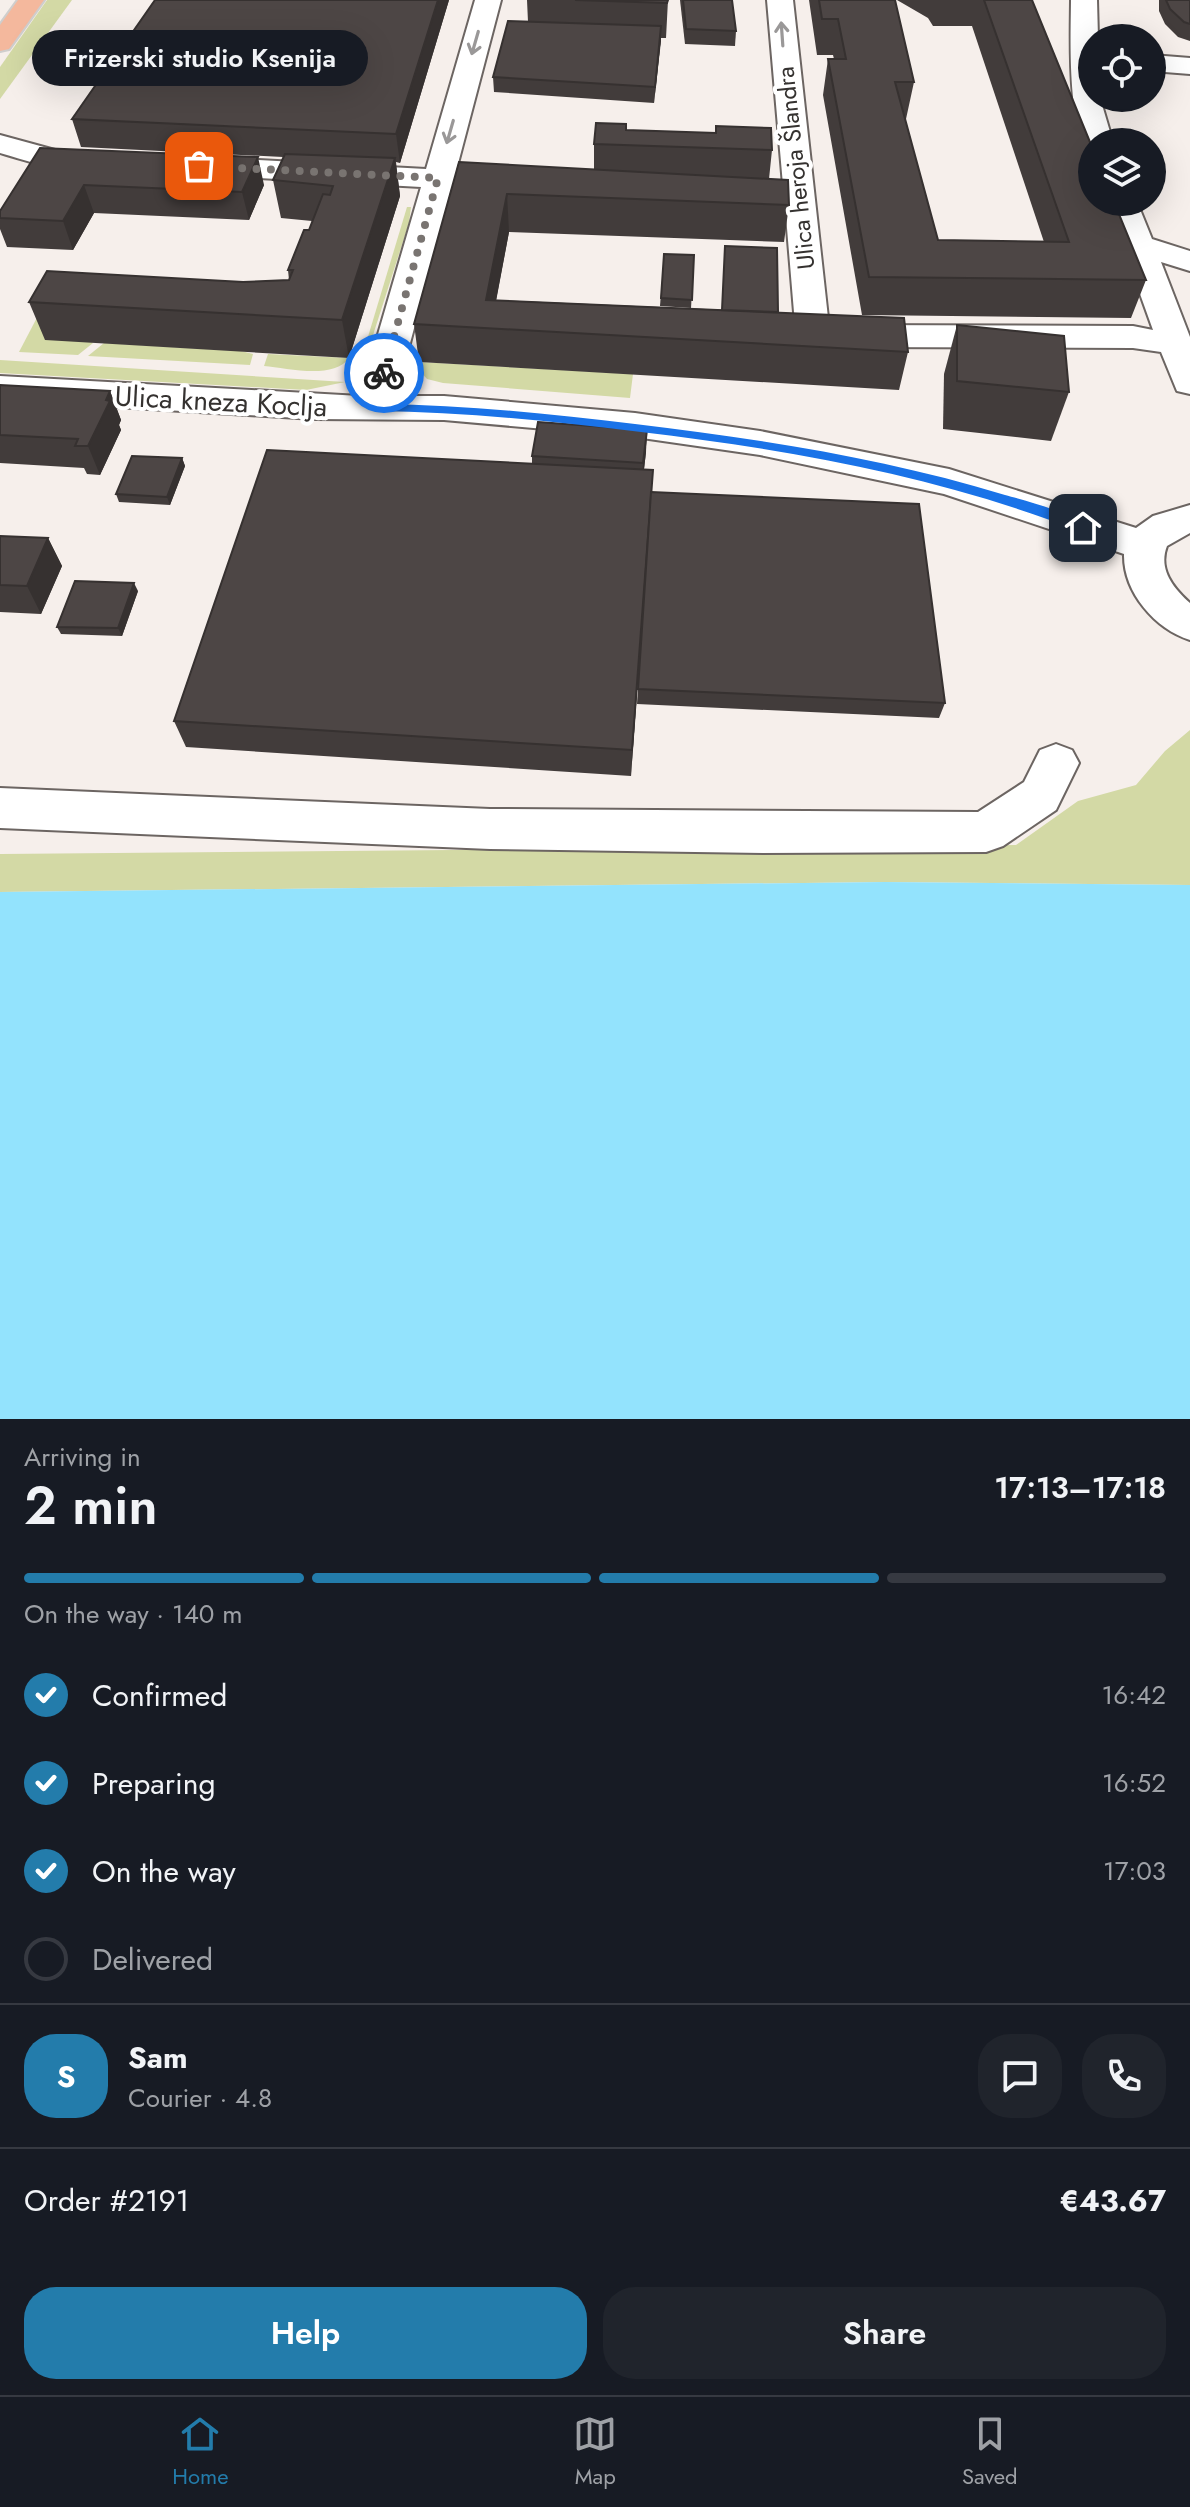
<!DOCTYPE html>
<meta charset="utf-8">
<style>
body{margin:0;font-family:Jost,sans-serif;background:#20242c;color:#f1f3f6;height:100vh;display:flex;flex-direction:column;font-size:30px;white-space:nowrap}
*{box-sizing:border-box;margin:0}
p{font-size:26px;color:#9ea1a6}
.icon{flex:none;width:44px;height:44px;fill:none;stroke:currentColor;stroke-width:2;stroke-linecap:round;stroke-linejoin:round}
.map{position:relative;height:1419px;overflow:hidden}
.sheet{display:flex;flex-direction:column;background:#171b24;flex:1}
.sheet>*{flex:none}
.fabs{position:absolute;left:1078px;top:24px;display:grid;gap:16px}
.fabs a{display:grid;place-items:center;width:88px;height:88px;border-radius:50%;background:#171b24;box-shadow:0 8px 32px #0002;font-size:40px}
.pin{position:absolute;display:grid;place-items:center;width:68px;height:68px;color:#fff;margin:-34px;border-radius:16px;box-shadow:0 4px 12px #0006}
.courier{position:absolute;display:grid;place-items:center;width:80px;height:80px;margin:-40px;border:6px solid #1a73e8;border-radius:50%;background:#fff;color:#222;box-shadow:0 2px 10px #0007}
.bubble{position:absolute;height:56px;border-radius:28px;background:#171b24;box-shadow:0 8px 32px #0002;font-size:26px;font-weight:600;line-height:56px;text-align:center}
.summary em{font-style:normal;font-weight:600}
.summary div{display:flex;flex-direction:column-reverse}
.summary{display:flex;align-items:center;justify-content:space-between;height:136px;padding:0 24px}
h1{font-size:52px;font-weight:600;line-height:60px}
.bar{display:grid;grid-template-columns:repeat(4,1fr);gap:12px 8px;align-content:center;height:96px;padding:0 24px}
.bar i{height:10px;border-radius:6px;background:#363941}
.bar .on{background:#237cab}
.bar p{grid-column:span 4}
.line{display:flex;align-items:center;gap:20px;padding:0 24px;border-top:2px solid #363941}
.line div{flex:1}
.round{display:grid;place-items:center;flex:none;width:84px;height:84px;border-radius:32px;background:#20242c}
ol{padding:0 24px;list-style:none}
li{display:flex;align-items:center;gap:24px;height:88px}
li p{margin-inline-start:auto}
li .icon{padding:8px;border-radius:50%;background:#237cab;color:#fff;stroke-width:4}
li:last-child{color:#9ea1a6}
li i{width:44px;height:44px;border:4px solid #363941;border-radius:50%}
.cta{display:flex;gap:16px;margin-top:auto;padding:16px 24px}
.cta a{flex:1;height:92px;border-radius:32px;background:#237cab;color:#fff;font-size:32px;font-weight:600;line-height:92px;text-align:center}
.cta a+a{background:#20242c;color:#f1f3f6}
.tab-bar{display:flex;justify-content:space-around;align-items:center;height:112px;border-top:2px solid #363941;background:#171b24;font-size:22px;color:#9ea1a6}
.tab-bar a{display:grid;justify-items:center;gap:4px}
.tab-bar .on{color:#237cab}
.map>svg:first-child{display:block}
.green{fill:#d3d9a5}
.water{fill:#93e3fd}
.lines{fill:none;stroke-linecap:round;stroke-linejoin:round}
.minor-casing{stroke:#6c6562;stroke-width:4}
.major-casing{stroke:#cfcecd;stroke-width:4}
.minor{fill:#fff;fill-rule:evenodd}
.major{fill:#f4b89d;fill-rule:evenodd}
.wall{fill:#423c3b}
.shaded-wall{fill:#363130}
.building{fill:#4d4645;stroke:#363130;stroke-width:2}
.oneway{stroke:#9a9898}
.route{fill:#1a73e8}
.done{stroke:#797471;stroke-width:8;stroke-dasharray:0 14.4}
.labels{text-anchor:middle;stroke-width:8;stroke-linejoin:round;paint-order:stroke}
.far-street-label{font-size:24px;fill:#353230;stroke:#fff}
.street-label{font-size:28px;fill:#353230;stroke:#fff}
</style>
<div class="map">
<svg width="1190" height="1419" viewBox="0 0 1190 1419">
<rect width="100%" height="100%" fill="#f6efeb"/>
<g class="green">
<path d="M47 0H72L0 99V67Z"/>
<path d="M407 207H411L409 223 365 360H361Z"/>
<path d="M42 308 93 343 78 355 19 352Z"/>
<path d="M104 343 241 351 253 354 250 365 88 356Z"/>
<path d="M268 354 349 358C334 380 287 368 264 366Z"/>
<path d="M0 360 345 382 306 390 0 373Z"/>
<path d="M419 362 633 374 630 398 443 383 427 379 419 370Z"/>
<path d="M1190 730V885L885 882 0 892V854L1016 845 1078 801 1136 785 1165 751Z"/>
</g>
<path class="water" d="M885 882 1190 885V1419H0V892Z"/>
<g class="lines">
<g class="minor-casing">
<g id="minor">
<path d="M475 0H501L456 171 524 177 528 183 524 189 513 192 451 189 396 396H444L635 413 760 431 949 469 1136 528 1153 516 1190 505V533L1167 546C1158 569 1173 588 1190 603V640C1155 629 1123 592 1124 554L944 494 760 455 635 437 444 420 314 419 0 400V376L360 396 421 187 203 175 192 172 188 166 192 160 203 157 426 169Z"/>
<path d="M767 0H793L830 336 835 328 847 325 1133 326 1153 330 1107 202H1137L1152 239 1190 251V271L1161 262 1190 337V394L1177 391 1161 352 1133 348 847 347 835 344 830 336 825 344 813 347 801 344 796 336 785 204 719 199 715 193 719 187 730 184 783 185Z"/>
<path d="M1071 0H1097L1098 38H1092V98H1100L1113 142H1092V149C1066 136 1071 29 1071 0Z"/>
<path d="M1152 55 1190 58V74L1152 71Z"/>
<path d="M0 135 55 150 104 154 109 160 104 166C69 175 34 163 0 153Z"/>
<path d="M1056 744 1072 750 1079 763 1056 810 1003 846 986 852 763 853 490 849 0 828V788L490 809 978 812 1024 782 1040 750Z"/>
</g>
</g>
<g class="major-casing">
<path id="major" d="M18 0H44L9 49 0 51V25Z"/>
</g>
<use href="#minor" class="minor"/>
<use href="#major" class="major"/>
</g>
<g class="wall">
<path d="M449 0 400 163 396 162 400 196 349 358 45 340 29 302 243 282 289 280 288 270 309 230 312 221 281 218 273 180 283 157 81 147 72 119Z"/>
<path d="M527 0H668L666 38H661L654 103 494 92 493 77 528 22Z"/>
<path d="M680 0H732L736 31 735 46 685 44Z"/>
<path d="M809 0H895L914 82 906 119H905L938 240 1044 242 972 26H933L928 18 897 0H1032L1146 280 1131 318 862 315 823 95 828 59H834L833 55H817Z"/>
<path d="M1159 0H1190V41L1178 37 1165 24 1159 11Z"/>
<path d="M626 130 772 150 769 179 789 205 784 242 509 232 496 300 778 312 908 352 899 390 419 362 414 324 459 162 594 170V144Z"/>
<path d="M40 148 264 185 249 220 94 213 73 250 7 247 0 229V211Z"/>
<path d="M664 254 694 255 691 308 660 306Z"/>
<path d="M957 325 1069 392 1051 441 943 429 944 374Z"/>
<path d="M0 385 110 391 121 420 119 425 121 430 100 475 87 474 84 468 0 463Z"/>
<path d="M646 452 644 469 652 492 945 703 939 718 637 704 644 594 631 776 186 747 174 721 532 463V456Z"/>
<path d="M182 458 185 466 170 505 119 502 116 494Z"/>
<path d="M0 536 48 538 62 566 41 614 0 612Z"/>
<path d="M138 591 122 636 61 634 57 627Z"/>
</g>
<g class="shaded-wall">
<path d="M438 0H449L400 163 396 134Z"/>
<path d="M661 26V41L654 103 655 87Z"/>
<path d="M258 157 264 185 249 220 242 192Z"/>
<path d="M395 158 400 196 349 358 342 320Z"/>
<path d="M84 185 94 213 73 250 63 221Z"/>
<path d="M507 194 509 232 491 328 486 300Z"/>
<path d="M110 391 121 420 119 425 121 430 100 475 88 446Z"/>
<path d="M647 430 646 452 642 486 643 463Z"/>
<path d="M182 458 185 466 170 505 167 497Z"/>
<path d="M651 498 631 776 632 750Z"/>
<path d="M48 538 62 566 41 614 27 586Z"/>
<path d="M134 583 138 591 122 636 118 628Z"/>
</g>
<g class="building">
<path d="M155 0H438L396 134 72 119Z"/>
<path d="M575 0H668L667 3Z"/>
<path d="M683 0H732L736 31 686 29Z"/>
<path d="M819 0H895L914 82H895L938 240 1069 242 984 0H1032L1092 147V202H1114L1146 280 869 277 828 59H846L838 19H822Z"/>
<path d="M1166 0H1190V24L1184 22 1170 9Z"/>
<path d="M508 21 661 26 655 87 493 77Z"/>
<path d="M596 123 626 124V130L716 133V126L771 128 772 150 594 144Z"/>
<path d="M40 148 258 157 242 192 84 185 63 221 0 218V211Z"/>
<path d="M285 154 395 158 342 320 29 302 47 271 243 282 289 280 293 270H288L304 230H309L323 194 330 195 333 186 273 180Z"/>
<path d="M459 162 788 180 789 205 507 194 486 300 904 318 908 352 414 324Z"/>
<path d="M725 246 777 248 778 312 722 310Z"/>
<path d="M664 254 694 255 692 300 661 298Z"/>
<path d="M957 325 1064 336 1069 392 957 381Z"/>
<path d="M0 385 110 391 106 400 110 401 88 446H75L78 439 0 435Z"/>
<path d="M538 422 647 430 643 463 532 456Z"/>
<path d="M267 450 653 470 632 750 174 721Z"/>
<path d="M132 456 182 458 167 497 116 494Z"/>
<path d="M651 492 919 504 945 703 638 689Z"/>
<path d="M0 536 48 538 27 586 0 585Z"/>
<path d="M75 581 134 583 118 628 57 627Z"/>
</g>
<defs><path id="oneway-shaft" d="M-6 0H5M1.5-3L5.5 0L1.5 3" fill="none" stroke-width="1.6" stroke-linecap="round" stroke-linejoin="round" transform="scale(2)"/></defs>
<g class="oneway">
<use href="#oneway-shaft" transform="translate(782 34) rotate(-94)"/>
<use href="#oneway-shaft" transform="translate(475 43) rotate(106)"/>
<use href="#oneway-shaft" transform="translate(450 132) rotate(106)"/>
</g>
<path class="route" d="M384 369 389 373 381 404C466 405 551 414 635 424 760 439 884 458 1005 495 1027 501 1073 513 1089 528L1079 531C938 476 791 450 641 432 552 421 464 412 375 411L369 407 378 373Z"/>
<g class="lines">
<path class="done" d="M199 166 438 178 384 373"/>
</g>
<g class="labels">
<g class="far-street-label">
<text transform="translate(796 168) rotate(-96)" y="8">Ulica heroja Šlandra</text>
</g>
<g class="street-label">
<text transform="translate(221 401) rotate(3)" y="10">Ulica kneza Koclja</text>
</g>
</g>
</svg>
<div class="fabs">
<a><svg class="icon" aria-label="locate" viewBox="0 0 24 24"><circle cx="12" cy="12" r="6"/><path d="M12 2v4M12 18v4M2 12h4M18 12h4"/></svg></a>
<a><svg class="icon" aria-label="layers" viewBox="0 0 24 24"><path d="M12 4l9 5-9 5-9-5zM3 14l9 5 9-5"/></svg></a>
</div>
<div class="pin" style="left:199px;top:166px;background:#ea580c"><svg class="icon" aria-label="bag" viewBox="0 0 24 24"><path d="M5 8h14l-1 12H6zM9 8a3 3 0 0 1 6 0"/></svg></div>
<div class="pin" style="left:1083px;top:528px;background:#1f2937"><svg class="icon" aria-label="home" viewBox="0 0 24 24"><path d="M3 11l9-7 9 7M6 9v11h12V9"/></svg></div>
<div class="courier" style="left:384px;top:373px"><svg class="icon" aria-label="bike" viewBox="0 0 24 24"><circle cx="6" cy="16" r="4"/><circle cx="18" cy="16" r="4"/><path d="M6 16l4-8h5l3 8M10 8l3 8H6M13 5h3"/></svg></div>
<div class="bubble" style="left:32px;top:30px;width:336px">Frizerski studio Ksenija</div>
</div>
<section class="sheet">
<div class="summary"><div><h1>2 min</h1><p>Arriving in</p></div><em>17:13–17:18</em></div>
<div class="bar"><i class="on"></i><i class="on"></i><i class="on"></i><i></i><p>On the way · 140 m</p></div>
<ol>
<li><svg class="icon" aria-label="check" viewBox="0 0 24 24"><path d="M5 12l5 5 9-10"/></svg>Confirmed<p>16:42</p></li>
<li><svg class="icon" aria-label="check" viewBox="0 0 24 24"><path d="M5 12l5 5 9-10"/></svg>Preparing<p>16:52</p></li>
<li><svg class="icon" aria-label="check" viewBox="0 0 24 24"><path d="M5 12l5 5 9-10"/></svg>On the way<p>17:03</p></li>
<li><i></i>Delivered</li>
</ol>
<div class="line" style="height:144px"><b class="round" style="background:#237cab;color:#fff">S</b><div><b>Sam</b><p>Courier · 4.8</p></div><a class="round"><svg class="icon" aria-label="chat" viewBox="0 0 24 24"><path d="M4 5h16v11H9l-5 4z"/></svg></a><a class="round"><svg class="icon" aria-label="phone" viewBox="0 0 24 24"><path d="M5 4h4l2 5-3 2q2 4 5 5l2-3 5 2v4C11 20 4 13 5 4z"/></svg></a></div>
<div class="line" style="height:104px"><div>Order #2191</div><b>€43.67</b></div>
<div class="cta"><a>Help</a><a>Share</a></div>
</section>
<nav class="tab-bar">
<a class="on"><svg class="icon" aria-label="home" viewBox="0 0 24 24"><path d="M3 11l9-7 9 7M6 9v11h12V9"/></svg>Home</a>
<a><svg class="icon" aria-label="map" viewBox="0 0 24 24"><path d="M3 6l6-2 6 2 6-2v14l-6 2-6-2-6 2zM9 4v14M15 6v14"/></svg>Map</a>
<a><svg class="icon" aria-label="saved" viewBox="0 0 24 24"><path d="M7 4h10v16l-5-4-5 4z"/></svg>Saved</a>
</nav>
